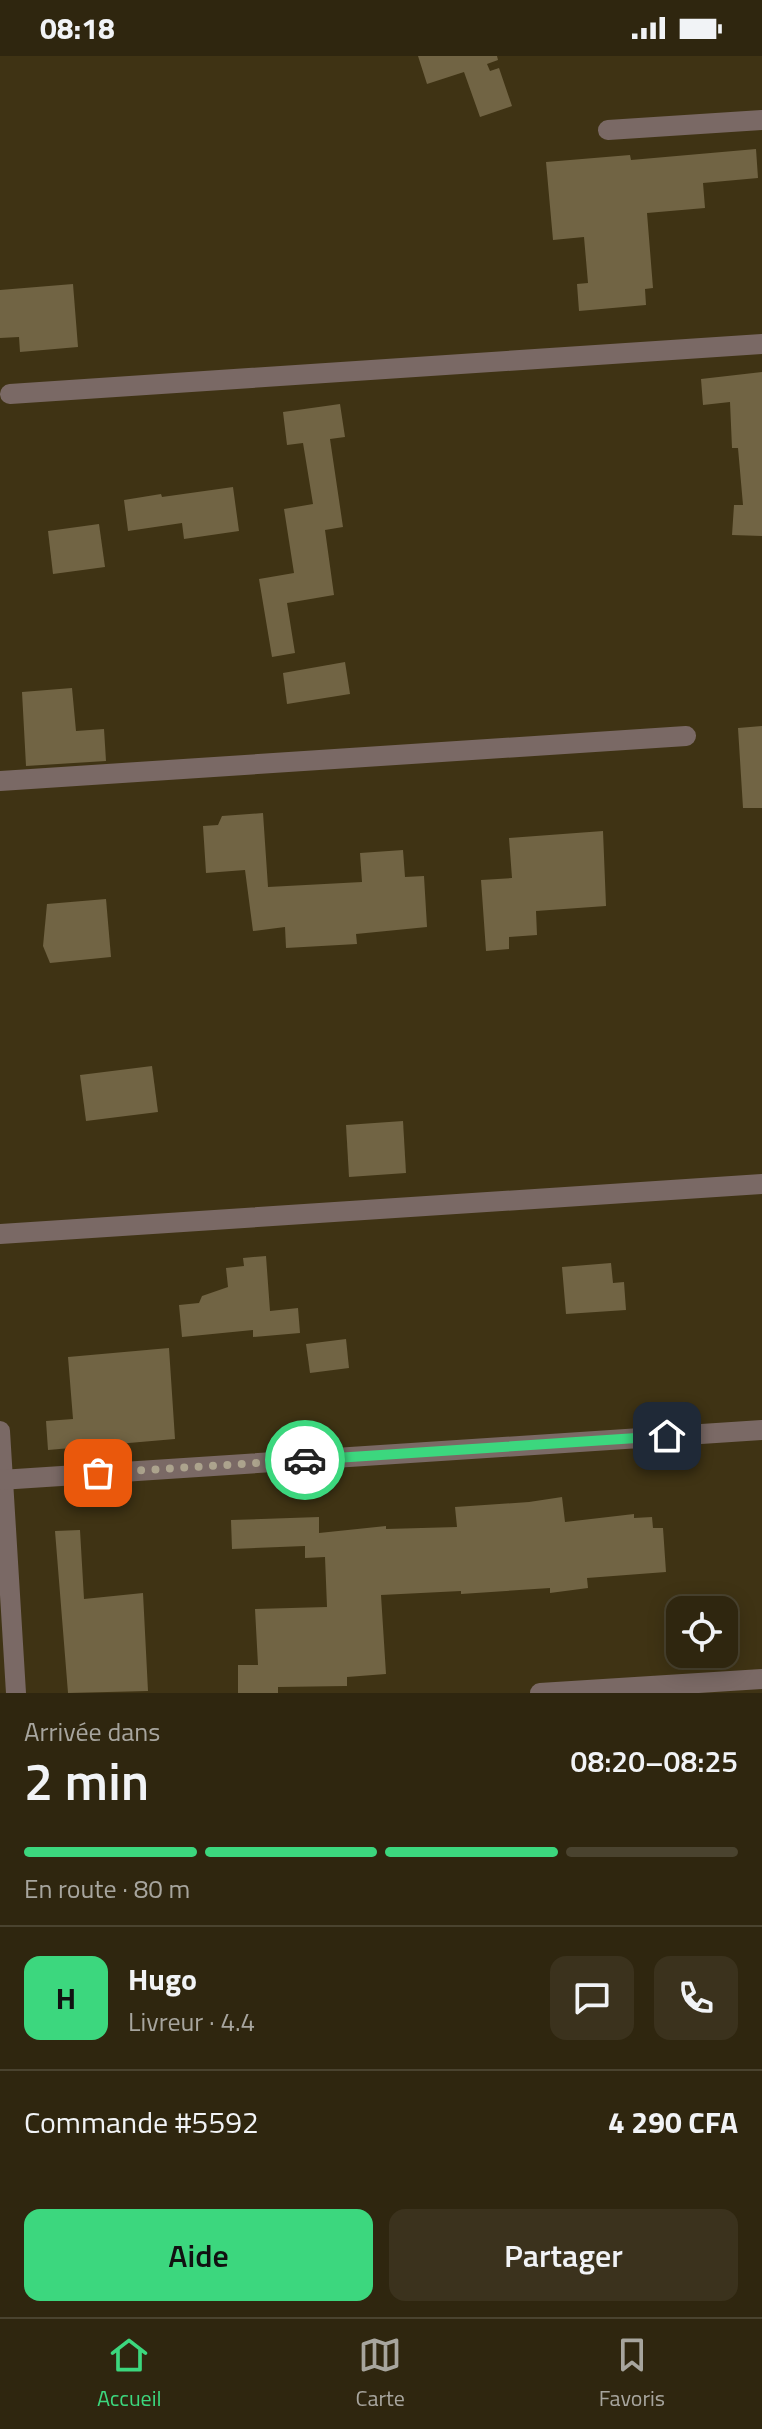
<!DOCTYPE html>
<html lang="fr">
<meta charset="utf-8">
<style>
body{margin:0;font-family:"Titillium Web",sans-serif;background:#3b321d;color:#f1f3f6;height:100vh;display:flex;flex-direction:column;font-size:30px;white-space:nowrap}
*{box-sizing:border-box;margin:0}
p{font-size:26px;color:#a7a59e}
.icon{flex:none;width:44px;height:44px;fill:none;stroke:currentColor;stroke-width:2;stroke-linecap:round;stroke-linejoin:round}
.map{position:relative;height:1637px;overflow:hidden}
.panel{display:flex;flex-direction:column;background:#2f260f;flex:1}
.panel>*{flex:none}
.buttons{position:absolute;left:666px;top:1540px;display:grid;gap:16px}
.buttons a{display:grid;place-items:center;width:72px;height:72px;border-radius:16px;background:#2f260f;box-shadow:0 4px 20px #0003,0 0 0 2px #4a432f;font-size:40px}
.pin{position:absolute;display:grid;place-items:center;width:68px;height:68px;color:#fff;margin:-34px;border-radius:16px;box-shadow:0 4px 12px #0006}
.courier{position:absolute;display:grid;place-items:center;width:80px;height:80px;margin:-40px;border:6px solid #3cd77e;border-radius:50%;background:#fff;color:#222;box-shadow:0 2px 10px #0007}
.overview em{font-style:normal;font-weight:600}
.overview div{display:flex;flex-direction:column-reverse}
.overview{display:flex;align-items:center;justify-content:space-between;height:136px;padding:0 24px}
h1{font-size:52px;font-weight:600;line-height:60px}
.bar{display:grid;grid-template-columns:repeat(4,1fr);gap:12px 8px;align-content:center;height:96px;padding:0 24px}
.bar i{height:10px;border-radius:6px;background:#4a432f}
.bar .current{background:#3cd77e}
.bar p{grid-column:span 4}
.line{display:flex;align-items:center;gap:20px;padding:0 24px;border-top:2px solid #4a432f}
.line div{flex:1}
.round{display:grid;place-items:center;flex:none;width:84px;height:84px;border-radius:16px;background:#3b321d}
.action{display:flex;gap:16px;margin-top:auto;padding:16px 24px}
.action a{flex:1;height:92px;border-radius:16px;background:#3cd77e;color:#111;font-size:32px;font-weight:600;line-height:92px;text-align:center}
.action a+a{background:#3b321d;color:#f1f3f6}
.status{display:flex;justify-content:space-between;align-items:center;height:56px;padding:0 40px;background:#2f260f;direction:ltr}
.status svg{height:22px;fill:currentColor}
.menu{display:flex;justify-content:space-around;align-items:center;height:112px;border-top:2px solid #4a432f;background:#2f260f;font-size:22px;color:#a7a59e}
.menu a{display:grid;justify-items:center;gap:4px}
.menu .current{color:#3cd77e}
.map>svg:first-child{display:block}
.building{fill:#716444}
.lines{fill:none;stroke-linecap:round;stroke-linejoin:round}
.minor{stroke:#7a6965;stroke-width:20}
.done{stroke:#aca38d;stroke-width:8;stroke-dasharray:0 14.4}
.route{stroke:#3cd77e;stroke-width:10}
</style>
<div class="status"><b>08:18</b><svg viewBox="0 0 49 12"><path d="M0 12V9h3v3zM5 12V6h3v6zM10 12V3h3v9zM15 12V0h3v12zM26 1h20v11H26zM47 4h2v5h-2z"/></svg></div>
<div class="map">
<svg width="762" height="1637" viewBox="0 0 762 1637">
<rect width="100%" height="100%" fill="#3f3314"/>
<g class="building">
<path d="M418 0H497L498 4 487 8 490 15 499 12 512 50 480 61 464 16 427 28Z"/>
<path d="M756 93 758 122 703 127 705 152 647 157 653 232 645 233 646 249 579 255 577 228 588 227 584 181 553 184 546 106 630 99 631 104Z"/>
<path d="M73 228 78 291 20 296 19 281 0 282V234Z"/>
<path d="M762 316V480L732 479 734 449H743L738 392H732L730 346 703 349 701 323Z"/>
<path d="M340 348 345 381 330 383 343 471 325 474 334 539 287 547 295 597 272 601 259 523 294 517 284 453 313 448 303 387 287 389 283 356Z"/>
<path d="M233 431 239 475 184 483 182 467 128 475 124 444 161 438 162 441Z"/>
<path d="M99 468 105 511 53 518 48 475Z"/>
<path d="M345 606 350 638 287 648 283 617Z"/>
<path d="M72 632 76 675 104 673 106 705 26 710 22 636Z"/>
<path d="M762 670V752H743L738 672Z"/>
<path d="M263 757 268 831 362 826 360 797 403 794 405 821 424 820 427 871 356 878 357 888 286 892 285 871 253 875 245 814 206 817 203 770 218 769 222 760Z"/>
<path d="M603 775 606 850 536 855 537 879 509 881V893L486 895 481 824 512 822 509 782Z"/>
<path d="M106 843 111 901 50 907 43 890 47 848Z"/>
<path d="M152 1010 158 1056 86 1065 80 1019Z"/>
<path d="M403 1065 406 1117 349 1121 346 1069Z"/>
<path d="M266 1200 270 1255 298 1252 300 1277 253 1281V1274L182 1281 179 1249 199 1247 202 1240 228 1231 226 1212 244 1210 243 1202Z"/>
<path d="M611 1207 613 1227 624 1226 626 1254 566 1258 562 1211Z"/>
<path d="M346 1283 349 1312 310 1317 306 1288Z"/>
<path d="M169 1292 175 1383 48 1394 46 1365 73 1363 68 1301Z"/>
<path d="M562 1441 565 1466 634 1458V1462L652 1461 653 1472H663L666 1516 587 1522 588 1532 550 1537V1532L461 1538V1535L381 1539 386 1618 347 1621V1630L278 1631V1637H238V1609H258L255 1553 327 1551 325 1501 305 1502V1490L232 1493 231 1464 319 1461V1477L386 1470V1473L457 1471 455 1451 529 1446Z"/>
<path d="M80 1474 84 1543 143 1537 148 1635 68 1637 55 1475Z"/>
</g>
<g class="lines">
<g class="minor">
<path d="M608 74 762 64"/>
<path d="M10 338 762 288"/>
<path d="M0 725 686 680"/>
<path d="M0 1178 762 1128"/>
<path d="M0 1375 16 1637"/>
<path d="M0 1424 762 1374"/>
<path d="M540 1637 762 1623"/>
</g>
</g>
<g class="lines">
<path class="done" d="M98 1417 305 1404"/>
<path class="route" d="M305 1404 667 1380"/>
</g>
</svg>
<div class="buttons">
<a><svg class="icon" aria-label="locate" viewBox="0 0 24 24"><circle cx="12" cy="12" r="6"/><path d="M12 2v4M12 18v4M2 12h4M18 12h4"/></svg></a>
</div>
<div class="pin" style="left:98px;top:1417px;background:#ea580c"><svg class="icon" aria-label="bag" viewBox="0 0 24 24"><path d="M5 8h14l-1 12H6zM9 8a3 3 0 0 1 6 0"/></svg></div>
<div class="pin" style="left:667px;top:1380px;background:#1f2937"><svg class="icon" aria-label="home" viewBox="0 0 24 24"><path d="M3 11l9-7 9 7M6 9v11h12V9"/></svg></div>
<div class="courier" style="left:305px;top:1404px"><svg class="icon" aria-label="car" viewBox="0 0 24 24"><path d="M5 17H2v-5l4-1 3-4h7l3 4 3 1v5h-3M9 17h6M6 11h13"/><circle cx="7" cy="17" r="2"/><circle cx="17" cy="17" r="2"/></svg></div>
</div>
<section class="panel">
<div class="overview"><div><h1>2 min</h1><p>Arrivée dans</p></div><em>08:20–08:25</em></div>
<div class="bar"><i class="current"></i><i class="current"></i><i class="current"></i><i></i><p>En route · 80 m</p></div>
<div class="line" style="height:144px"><b class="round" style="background:#3cd77e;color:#111">H</b><div><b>Hugo</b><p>Livreur · 4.4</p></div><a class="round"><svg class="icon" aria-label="chat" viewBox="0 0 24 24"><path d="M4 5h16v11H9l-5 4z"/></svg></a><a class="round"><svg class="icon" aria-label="phone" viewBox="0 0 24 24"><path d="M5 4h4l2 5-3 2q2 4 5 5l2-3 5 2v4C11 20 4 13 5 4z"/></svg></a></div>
<div class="line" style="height:104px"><div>Commande #5592</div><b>4 290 CFA</b></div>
<div class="action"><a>Aide</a><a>Partager</a></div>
</section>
<nav class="menu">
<a class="current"><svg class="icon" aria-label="home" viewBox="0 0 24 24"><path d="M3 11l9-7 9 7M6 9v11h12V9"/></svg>Accueil</a>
<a><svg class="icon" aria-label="map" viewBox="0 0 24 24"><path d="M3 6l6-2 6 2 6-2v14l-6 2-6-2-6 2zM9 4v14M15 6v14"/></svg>Carte</a>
<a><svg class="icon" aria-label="saved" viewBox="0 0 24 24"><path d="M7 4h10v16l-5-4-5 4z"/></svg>Favoris</a>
</nav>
